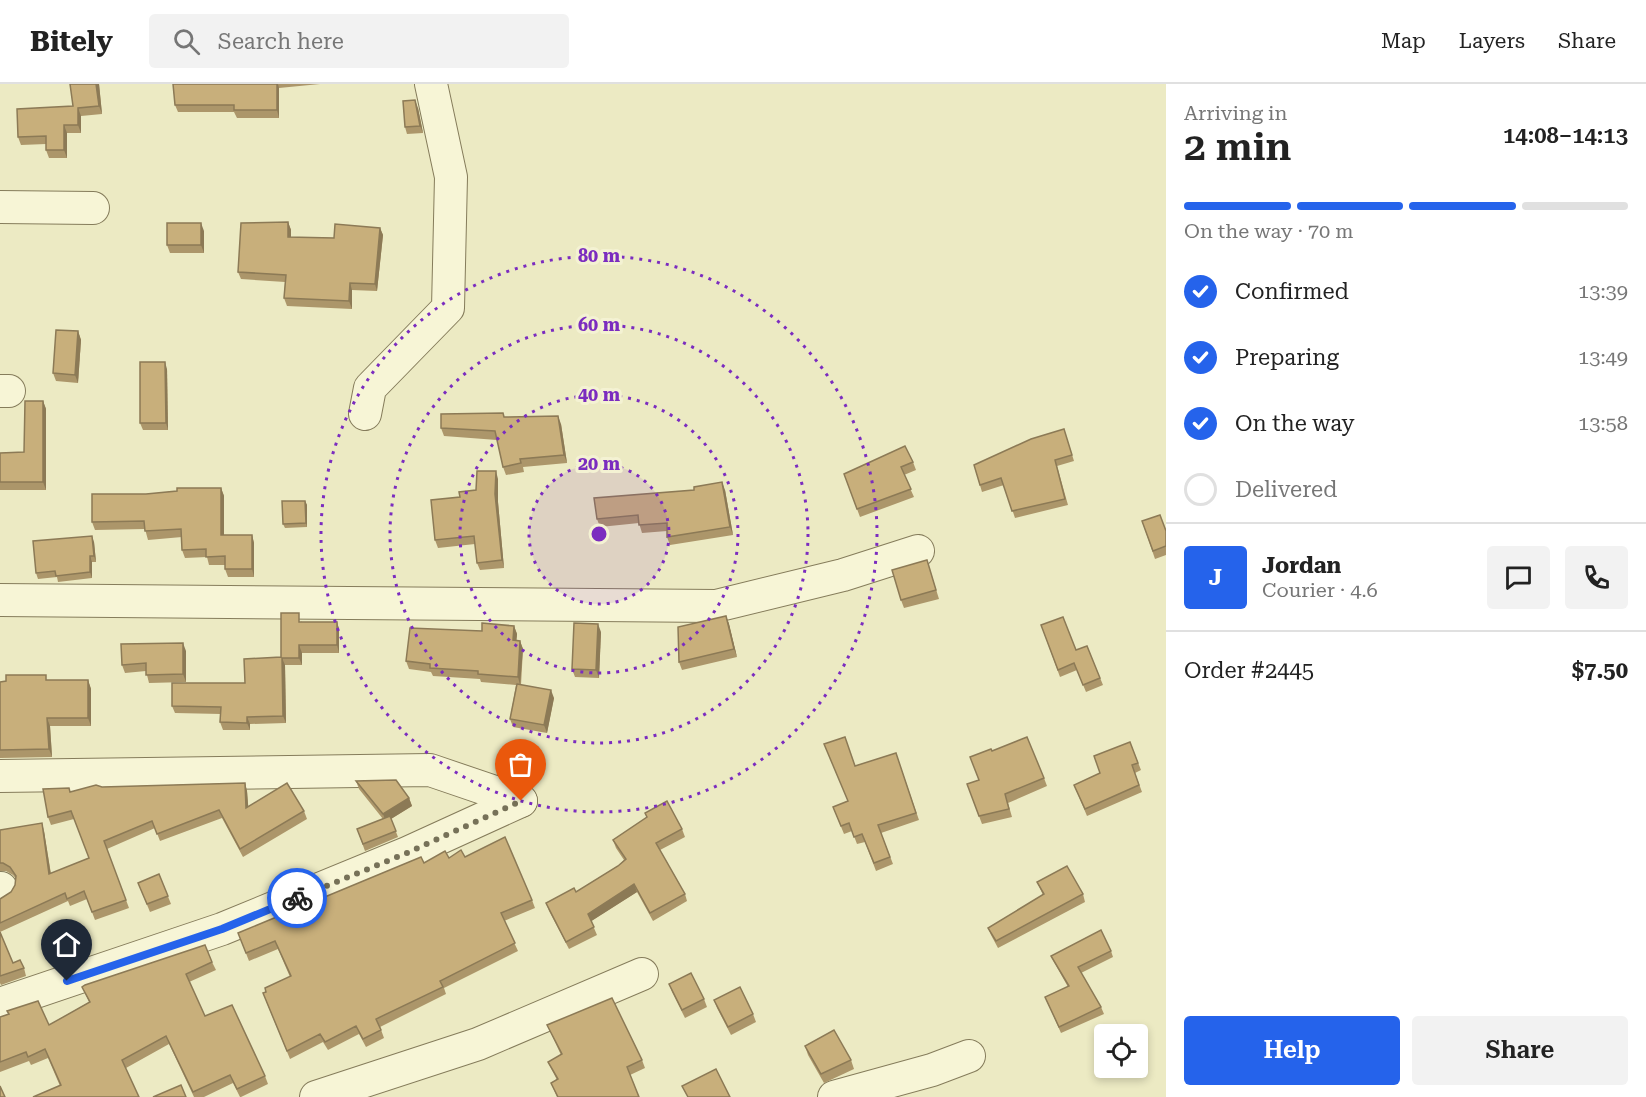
<!DOCTYPE html>
<meta charset="utf-8">
<style>
body{margin:0;font-family:"Roboto Serif",serif;background:#f2f2f2;color:#222;height:100vh;display:flex;flex-direction:column;font-size:22px;white-space:nowrap}
*{box-sizing:border-box;margin:0}
p{font-size:20px;color:#767676}
.icon{flex:none;width:33px;height:33px;fill:none;stroke:currentColor;stroke-width:2;stroke-linecap:round;stroke-linejoin:round}
.map{position:relative;flex:1;overflow:hidden}
.panel{display:flex;flex-direction:column;background:#fff;width:480px}
.panel>*{flex:none}
.fabs{position:absolute;left:1094px;top:940px;display:grid;gap:12px}
.fabs a{display:grid;place-items:center;width:54px;height:54px;border-radius:6px;background:#fff;box-shadow:0 3px 9px #0003;font-size:30px}
.pin{position:absolute;display:grid;place-items:center;width:51px;height:51px;color:#fff;margin:-62px -26px;border-radius:50% 50% 50% 0;rotate:-45deg;box-shadow:0 0 6px #0007}
.pin .icon{rotate:45deg}
.courier{position:absolute;display:grid;place-items:center;width:60px;height:60px;margin:-30px;border:4px solid #2563eb;border-radius:50%;background:#fff;color:#222;box-shadow:0 2px 8px #0007}
.summary em{font-style:normal;font-weight:600}
.summary div{display:flex;flex-direction:column-reverse}
.summary{display:flex;align-items:center;justify-content:space-between;height:102px;padding:0 18px}
h1{font-size:39px;font-weight:600;line-height:45px}
.bar{display:grid;grid-template-columns:repeat(4,1fr);gap:9px 6px;align-content:center;height:72px;padding:0 18px}
.bar i{height:8px;border-radius:4px;background:#e0e0e0}
.bar .on{background:#2563eb}
.bar p{grid-column:span 4}
.line{display:flex;align-items:center;gap:15px;padding:0 18px;border-top:2px solid #e0e0e0}
.line div{flex:1}
.round{display:grid;place-items:center;flex:none;width:63px;height:63px;border-radius:6px;background:#f2f2f2}
ol{padding:0 18px;list-style:none}
li{display:flex;align-items:center;gap:18px;height:66px}
li p{margin-inline-start:auto}
li .icon{padding:6px;border-radius:50%;background:#2563eb;color:#fff;stroke-width:4}
li:last-child{color:#767676}
li i{width:33px;height:33px;border:3px solid #e0e0e0;border-radius:50%}
.cta{display:flex;gap:12px;margin-top:auto;padding:12px 18px}
.cta a{flex:1;height:69px;border-radius:6px;background:#2563eb;color:#fff;font-size:24px;font-weight:600;line-height:69px;text-align:center}
.cta a+a{background:#f2f2f2;color:#222}
header{display:flex;align-items:center;gap:36px;box-sizing:border-box;height:84px;padding:0 30px;background:#fff;border-bottom:2px solid #e0e0e0}
header strong{font-size:28px}
nav{display:flex;gap:33px;margin-inline-start:auto;font-size:21px}
.search{width:420px;height:54px;background:#f2f2f2;display:flex;align-items:center;gap:15px;box-sizing:border-box;padding:0 21px;border-radius:6px;color:#767676;font-size:22px}
main{display:flex;flex:1;min-height:0}
.map>svg:first-child{display:block}
.lines{fill:none;stroke-linecap:round;stroke-linejoin:round}
.minor-casing{stroke:#857c5b;stroke-width:34}
.minor{stroke:#f7f5d6;stroke-width:32}
.wall{fill:#ac966a}
.shaded-wall{fill:#8c7a56}
.building{fill:#c8af7b;stroke:#8c7a56;stroke-width:1.5}
.done{stroke:#767158;stroke-width:6;stroke-dasharray:0 10.8}
.route{stroke:#2563eb;stroke-width:8}
.ring{fill:none;stroke:#7b2cbf;stroke-width:3;stroke-dasharray:3 6}
.centre{fill:#7b2cbf;stroke:#f4f2d3;stroke-width:3}
.ring-label{font-size:18px;text-anchor:middle;font-weight:bold;fill:#7b2cbf;stroke:#f4f2d3;stroke-width:6;stroke-linejoin:round;paint-order:stroke}
</style>
<header>
<strong>Bitely</strong>
<div class="search"><svg class="icon" aria-label="search" viewBox="0 0 24 24"><circle cx="10" cy="10" r="6"/><path d="M15 15l6 6"/></svg>Search here</div>
<nav><a>Map</a><a>Layers</a><a>Share</a></nav>
</header>
<main>
<div class="map">
<svg width="1166" height="1013" viewBox="0 0 1166 1013">
<rect width="100%" height="100%" fill="#eceac3"/>
<g class="lines">
<g class="minor-casing">
<g id="minor">
<path d="M0 123 93 124"/>
<path d="M0 307H9"/>
<path d="M365 330 370 304 448 224 451 93 431 0"/>
<path d="M0 516 716 522 843 491 918 467"/>
<path d="M0 692 430 686 521 717"/>
<path d="M0 805 1 804"/>
<path d="M0 920 222 845 407 769 521 717"/>
<path d="M316 1013 478 960 642 890"/>
<path d="M834 1013 932 986 969 972"/>
</g>
</g>
<use href="#minor" class="minor"/>
</g>
<g class="wall">
<path d="M99 0 102 30 81 32V49H67V74H49L46 66V60L21 61 18 53 73 22Z"/>
<path d="M173 0H320L279 4V34H237L234 28H178L175 21Z"/>
<path d="M418 24 423 49 407 50 405 43Z"/>
<path d="M288 138 291 146V153L334 154 380 144 383 151 377 207 352 206V225L287 222 284 214 285 198 241 195 238 188Z"/>
<path d="M204 147V169H170L167 161Z"/>
<path d="M78 247 81 256 78 299 56 297 53 289Z"/>
<path d="M167 285 168 346H143L140 339Z"/>
<path d="M43 317 46 325V406H0V369L24 368Z"/>
<path d="M504 333 561 340 567 379 523 383 524 388 506 391 503 383 497 356 444 352 441 344Z"/>
<path d="M1064 345 1074 377 1057 382 1068 421 1015 434 1004 401 982 408 974 381Z"/>
<path d="M913 378 916 386 904 391 914 413 860 433 844 390Z"/>
<path d="M498 395V418L504 484 480 486 477 479 475 460 438 464 435 456 460 413 476 406Z"/>
<path d="M221 404 224 412V451H252L254 459V493H228L225 485V481H209L207 473 185 474 182 466V453L148 456 145 445 95 446 92 438 146 410Z"/>
<path d="M725 406 733 451 670 461 667 453V447L642 449 639 439 600 443 597 435Z"/>
<path d="M305 417 307 421V443L285 444 283 440Z"/>
<path d="M1142 437 1166 447V471L1155 475Z"/>
<path d="M94 458 96 478H92V494L58 498 57 493 38 495 36 489Z"/>
<path d="M927 476 939 515 904 524 901 516Z"/>
<path d="M726 532 729 540 737 573 682 586 679 578Z"/>
<path d="M302 537V538H337L339 545V569H302V581H285L286 639 250 640V646H223L220 638 221 630 175 629 172 622 245 599 281 573Z"/>
<path d="M1041 541 1076 566 1087 562 1103 601 1086 608 1077 586 1060 593Z"/>
<path d="M514 542 517 550 516 556 520 557 523 565 521 601 554 614 547 649 513 643 510 635 516 601 481 598 480 595 433 592 431 588 409 585 406 577 482 547Z"/>
<path d="M601 548 599 594 575 593 572 585Z"/>
<path d="M186 567V598L149 599 146 587 125 589 122 581Z"/>
<path d="M48 596H88L91 605V642H50L52 673 0 674V598Z"/>
<path d="M1130 658 1141 686 1135 689 1142 708 1087 732 1074 701 1100 689Z"/>
<path d="M992 667 1044 694 1047 702 1008 719 1012 733 982 740 967 700 979 696Z"/>
<path d="M896 669 919 736 881 749 893 780 876 787 865 758 857 760 852 747 844 750 833 723 848 718 855 682Z"/>
<path d="M356 697 409 714 412 722 391 735 398 753 365 767 357 745 383 735 359 705Z"/>
<path d="M245 699 247 707 248 722 304 727 307 735 243 773 222 734 160 757 155 744 107 765 129 824 95 836 87 815 70 822 68 817 0 848 13 879 24 884 26 892 1 901 0 899V815L11 808 15 801 16 795 13 791 6 787H0V746L44 747 51 790 89 774 74 735 51 741 48 733 70 708 102 703Z"/>
<path d="M645 729 682 745 685 753 660 766 685 810 687 817 653 837 637 808 591 837 597 851 569 865 549 827 546 819 576 808 618 782 624 776 616 764 613 756 647 734Z"/>
<path d="M465 773 532 816 535 824 504 837 518 867 444 904 446 910 380 943 384 954 366 963 359 950 328 966 323 958 290 975 266 917V908L290 893 278 865 249 877 238 849 424 779 449 774Z"/>
<path d="M159 790 171 820 150 828 138 799Z"/>
<path d="M1037 798 1083 810 1085 818 998 864 991 851 988 844 1043 811Z"/>
<path d="M1111 867 1113 873 1081 889 1101 923 1104 930 1061 949 1045 913 1068 903 1054 878 1051 872Z"/>
<path d="M212 878 216 886 189 898 205 932 265 992 268 1000 241 1013H240L233 999 204 1013H194L169 960 126 984 60 1002 48 974 31 981 29 977 0 988V933L49 941 89 918 82 903Z"/>
<path d="M669 900 704 915 707 923 685 934 672 908Z"/>
<path d="M714 916 753 930 756 938 731 951 717 924Z"/>
<path d="M547 941 642 976 645 984 630 991 639 1013H557L551 999 557 996 548 978 561 971Z"/>
<path d="M805 962 851 976 854 985 824 999 808 971Z"/>
</g>
<g class="shaded-wall">
<path d="M96 0H99L102 30 99 22Z"/>
<path d="M277 0H278L279 4V34L277 26Z"/>
<path d="M415 16 418 24 423 49 420 42Z"/>
<path d="M78 24 81 32V49L78 41Z"/>
<path d="M64 41 67 49V74L64 66Z"/>
<path d="M288 138 291 146V160L288 153Z"/>
<path d="M201 139 204 147V169L201 161Z"/>
<path d="M380 144 383 151 377 207 375 200Z"/>
<path d="M350 199 352 206V225L349 217Z"/>
<path d="M78 247 81 256 78 299 75 291Z"/>
<path d="M165 278 167 285 168 346 166 339Z"/>
<path d="M43 317 46 325V406L43 398Z"/>
<path d="M558 332 561 340 567 379 564 371Z"/>
<path d="M496 387 498 395V418L504 484 502 476 495 410Z"/>
<path d="M722 398 725 406 733 451 730 443Z"/>
<path d="M221 404 224 412V459L221 451Z"/>
<path d="M305 417 307 421V443L306 439Z"/>
<path d="M252 451 254 459V493L252 485Z"/>
<path d="M92 452 94 458 96 478 94 472Z"/>
<path d="M90 472 92 478V494L90 488Z"/>
<path d="M726 532 729 540 737 573 734 565Z"/>
<path d="M337 538 339 545V569L337 561Z"/>
<path d="M598 540 601 548 599 594 596 586Z"/>
<path d="M514 542 517 550 516 564 513 556Z"/>
<path d="M520 557 523 565 520 601 518 593Z"/>
<path d="M183 559 186 567V598L183 590Z"/>
<path d="M299 561 302 569V581L299 574Z"/>
<path d="M282 574 285 581 286 639 283 632Z"/>
<path d="M88 596 91 605V642L88 634Z"/>
<path d="M551 606 554 614 547 649 544 641Z"/>
<path d="M247 633 250 640V646L247 639Z"/>
<path d="M47 634 50 642 52 673 49 665Z"/>
<path d="M245 699 247 707 249 732 246 724Z"/>
<path d="M409 714 412 722 386 738 383 730Z"/>
<path d="M42 739 44 747 52 798 49 790Z"/>
<path d="M634 800 637 808 590 838 588 830Z"/>
</g>
<g class="building">
<path d="M70 0H96L99 22 78 24V41H64V66H46V52L18 53 17 25 73 22Z"/>
<path d="M173 0H277V26H234V21H175Z"/>
<path d="M415 16 420 42 405 43 403 17Z"/>
<path d="M288 138V153L334 154 335 140 380 144 375 200 350 199 349 217 284 214 286 191 238 188 241 139Z"/>
<rect x="167" y="139" width="34" height="22"/>
<path d="M56 246 78 247 75 291 53 289Z"/>
<path d="M140 278H165L166 339H140Z"/>
<path d="M25 317H43V398H0V369L24 368Z"/>
<path d="M503 329 504 333 558 332 564 371 520 375 521 379 503 383 495 347 441 344V330Z"/>
<path d="M1064 345 1072 371 1055 376 1065 415 1012 427 1001 394 980 401 974 381 1031 355Z"/>
<path d="M905 362 913 378 901 383 911 405 857 425 844 390Z"/>
<path d="M477 387H496L495 410 502 476 477 479 474 452 435 456 431 416 460 413 459 408 476 406Z"/>
<path d="M722 398 730 443 667 453V439L639 441 638 431 597 435 594 414 694 406V403Z"/>
<path d="M177 404H221V451H252V485H225V472L206 473V465L182 466 181 445 145 447 144 437 92 438V410H146L177 407Z"/>
<path d="M282 417H305L306 439 283 440Z"/>
<path d="M1160 431 1166 447V462L1153 467 1142 437Z"/>
<path d="M92 452 94 472H90V488L56 492 55 487 36 489 33 457Z"/>
<path d="M927 476 936 506 901 516 892 486Z"/>
<path d="M281 529H299V538H337V561H299V574H282L283 632 247 633V639L220 638 221 623 172 622V599H245L244 575 281 573Z"/>
<path d="M726 532 734 565 679 578 678 543Z"/>
<path d="M1063 533 1076 566 1087 562 1100 594 1083 601 1074 579 1058 586 1041 541Z"/>
<path d="M482 539 514 542 513 556 520 557 518 593 478 590V587L430 584V580L406 577 410 544 482 547Z"/>
<path d="M574 539 598 540 596 586 572 585Z"/>
<path d="M183 559V590L146 591V579L122 581 121 560Z"/>
<path d="M6 591H46V596H88V634H47L49 665 0 666V598L6 597Z"/>
<path d="M517 600 551 606 544 641 510 635Z"/>
<path d="M845 653 855 682 896 669 916 729 878 741 890 773 874 779 862 750 854 753 849 739 841 742 833 723 848 717 824 660Z"/>
<path d="M1027 653 1044 694 1005 710 1009 725 979 732 967 700 979 696 970 673 991 665 992 667Z"/>
<path d="M1130 658 1138 679 1132 681 1139 701 1085 725 1074 701 1100 689 1094 672Z"/>
<path d="M396 696 409 714 383 730 356 697Z"/>
<path d="M245 699 246 724 287 699 304 727 240 765 219 726 157 750 152 737 104 757 126 816 92 828 84 807 67 815 65 809 0 839V815L11 808 15 801 16 792 10 783 3 779H0V746L42 739 49 790 89 774 71 727 48 733 43 705 69 704 70 708 96 701 102 703Z"/>
<path d="M667 717 682 745 656 759 685 810 650 829 634 800 588 830 594 843 566 858 546 819 574 804 576 808 618 782 626 775 613 756 647 733 645 729Z"/>
<path d="M390 732 396 747 363 760 357 745Z"/>
<path d="M505 753 532 816 501 829 515 859 440 897 443 903 376 935 381 946 363 955 356 942 325 958 320 950 287 967 263 909 266 908 265 904 291 892 275 857 246 869 238 849 421 773 424 779 445 767 449 774 461 766 465 773Z"/>
<path d="M1067 782 1083 810 996 857 988 844 1044 810 1037 798Z"/>
<path d="M159 790 168 812 147 820 138 799Z"/>
<path d="M1101 846 1111 867 1078 883 1101 923 1059 943 1045 913 1069 902 1051 872Z"/>
<path d="M0 848 13 879 20 876 24 884 0 892Z"/>
<path d="M205 861 212 878 186 890 205 932 232 921 265 992 237 1005 230 991 193 1008 166 952 122 976 139 1013H33L61 1001 45 965 28 973 26 968 0 978V933L9 930 7 927 38 917 49 941 90 918 82 903 85 901Z"/>
<path d="M691 889 704 915 682 926 669 900Z"/>
<path d="M740 903 753 930 728 943 714 916Z"/>
<path d="M612 914 642 976 627 983 639 1013H558L551 999 558 995 548 978 562 970 547 941Z"/>
<path d="M834 946 851 976 821 990 805 962Z"/>
<path d="M716 985 730 1013H688L682 1002Z"/>
<path d="M181 1001 186 1013H153Z"/>
<path d="M0 1002 5 1013H0Z"/>
</g>
<g class="lines">
<path class="done" d="M297 814 407 769 521 717"/>
<path class="route" d="M67 897 222 845 297 814"/>
</g>
<circle cx="599" cy="450" r="70" fill="#7b2cbf" fill-opacity=".12"/>
<g class="ring">
<circle cx="599" cy="450" r="70"/>
<circle cx="599" cy="450" r="139"/>
<circle cx="599" cy="450" r="209"/>
<circle cx="599" cy="450" r="278"/>
</g>
<circle cx="599" cy="450" r="9" class="centre"/>
<g class="ring-label">
<text x="599" y="178">80 m</text>
<text x="599" y="247">60 m</text>
<text x="599" y="317">40 m</text>
<text x="599" y="386">20 m</text>
</g>
</svg>
<div class="fabs">
<a><svg class="icon" aria-label="locate" viewBox="0 0 24 24"><circle cx="12" cy="12" r="6"/><path d="M12 2v4M12 18v4M2 12h4M18 12h4"/></svg></a>
</div>
<div class="pin" style="left:521px;top:717px;background:#ea580c"><svg class="icon" aria-label="bag" viewBox="0 0 24 24"><path d="M5 8h14l-1 12H6zM9 8a3 3 0 0 1 6 0"/></svg></div>
<div class="pin" style="left:67px;top:897px;background:#1f2937"><svg class="icon" aria-label="home" viewBox="0 0 24 24"><path d="M3 11l9-7 9 7M6 9v11h12V9"/></svg></div>
<div class="courier" style="left:297px;top:814px"><svg class="icon" aria-label="bike" viewBox="0 0 24 24"><circle cx="6" cy="16" r="4"/><circle cx="18" cy="16" r="4"/><path d="M6 16l4-8h5l3 8M10 8l3 8H6M13 5h3"/></svg></div>
</div>
<section class="panel">
<div class="summary"><div><h1>2 min</h1><p>Arriving in</p></div><em>14:08–14:13</em></div>
<div class="bar"><i class="on"></i><i class="on"></i><i class="on"></i><i></i><p>On the way · 70 m</p></div>
<ol>
<li><svg class="icon" aria-label="check" viewBox="0 0 24 24"><path d="M5 12l5 5 9-10"/></svg>Confirmed<p>13:39</p></li>
<li><svg class="icon" aria-label="check" viewBox="0 0 24 24"><path d="M5 12l5 5 9-10"/></svg>Preparing<p>13:49</p></li>
<li><svg class="icon" aria-label="check" viewBox="0 0 24 24"><path d="M5 12l5 5 9-10"/></svg>On the way<p>13:58</p></li>
<li><i></i>Delivered</li>
</ol>
<div class="line" style="height:108px"><b class="round" style="background:#2563eb;color:#fff">J</b><div><b>Jordan</b><p>Courier · 4.6</p></div><a class="round"><svg class="icon" aria-label="chat" viewBox="0 0 24 24"><path d="M4 5h16v11H9l-5 4z"/></svg></a><a class="round"><svg class="icon" aria-label="phone" viewBox="0 0 24 24"><path d="M5 4h4l2 5-3 2q2 4 5 5l2-3 5 2v4C11 20 4 13 5 4z"/></svg></a></div>
<div class="line" style="height:78px"><div>Order #2445</div><b>$7.50</b></div>
<div class="cta"><a>Help</a><a>Share</a></div>
</section>
</main>
